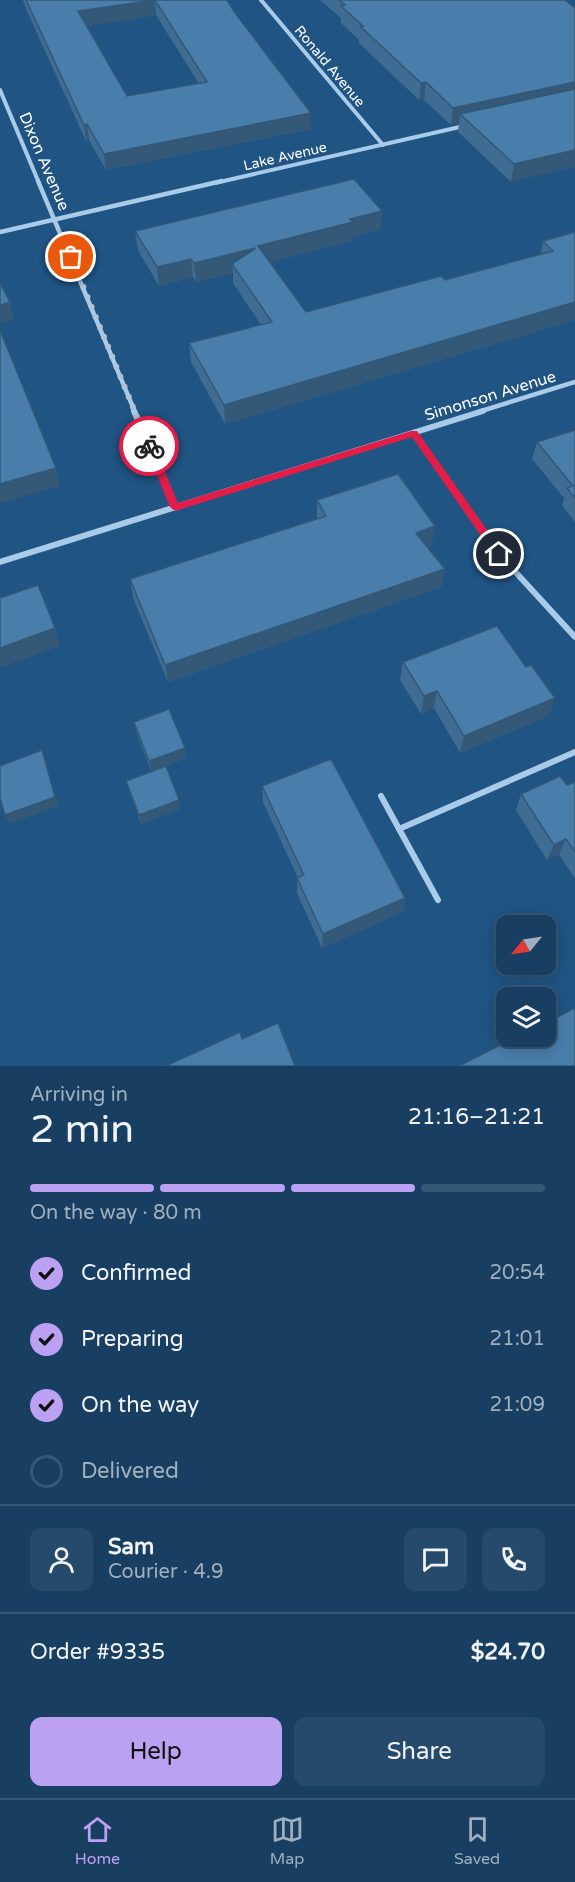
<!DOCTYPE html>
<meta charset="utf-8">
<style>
body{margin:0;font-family:"Varela Round",sans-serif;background:#254a6b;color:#f1f3f6;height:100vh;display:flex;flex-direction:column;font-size:22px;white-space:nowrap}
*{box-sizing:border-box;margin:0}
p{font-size:20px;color:#9fafbe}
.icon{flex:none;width:33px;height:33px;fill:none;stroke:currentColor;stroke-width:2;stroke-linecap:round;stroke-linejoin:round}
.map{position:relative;height:1066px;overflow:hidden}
.side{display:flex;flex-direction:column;background:#183f62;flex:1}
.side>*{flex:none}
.needle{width:39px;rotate:240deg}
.controls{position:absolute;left:496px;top:915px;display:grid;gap:12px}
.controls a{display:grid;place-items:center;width:60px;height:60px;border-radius:12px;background:#183f62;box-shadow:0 3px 15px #0003,0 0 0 2px #365877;font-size:30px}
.pin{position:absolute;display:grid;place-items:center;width:51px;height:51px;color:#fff;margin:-26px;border:3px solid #fff;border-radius:50%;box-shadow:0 2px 6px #0007}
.courier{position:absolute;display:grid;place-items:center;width:60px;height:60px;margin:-30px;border:4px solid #e11d48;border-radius:50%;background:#fff;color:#222;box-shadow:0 2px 8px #0007}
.summary em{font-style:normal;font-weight:600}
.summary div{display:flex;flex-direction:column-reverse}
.summary{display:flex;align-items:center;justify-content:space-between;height:102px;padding:0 30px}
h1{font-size:39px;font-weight:600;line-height:45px}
.bar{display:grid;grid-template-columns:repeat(4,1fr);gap:9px 6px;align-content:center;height:72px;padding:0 30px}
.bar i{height:8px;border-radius:4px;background:#365877}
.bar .on{background:#bca0f2}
.bar p{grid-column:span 4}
.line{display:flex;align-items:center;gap:15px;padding:0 30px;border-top:2px solid #365877}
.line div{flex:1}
.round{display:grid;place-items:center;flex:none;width:63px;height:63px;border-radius:12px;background:#254a6b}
ol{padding:0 30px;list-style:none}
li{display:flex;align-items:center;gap:18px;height:66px}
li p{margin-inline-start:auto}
li .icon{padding:6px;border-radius:50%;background:#bca0f2;color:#111;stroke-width:4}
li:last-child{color:#9fafbe}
li i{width:33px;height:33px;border:3px solid #365877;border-radius:50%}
.primary-button{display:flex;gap:12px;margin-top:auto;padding:12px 30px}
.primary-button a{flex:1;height:69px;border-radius:12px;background:#bca0f2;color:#111;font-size:24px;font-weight:600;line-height:69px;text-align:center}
.primary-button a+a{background:#254a6b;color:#f1f3f6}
.tabs{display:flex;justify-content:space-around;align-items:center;height:84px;border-top:2px solid #365877;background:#183f62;font-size:16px;color:#9fafbe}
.tabs a{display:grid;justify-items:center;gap:3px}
.tabs .on{color:#bca0f2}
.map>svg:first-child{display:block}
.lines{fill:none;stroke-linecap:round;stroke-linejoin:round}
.lane{stroke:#a8cbe9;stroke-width:6}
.street-far2{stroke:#a8cbe9;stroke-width:4}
.street-far1{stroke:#a8cbe9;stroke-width:4.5}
.street{stroke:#a8cbe9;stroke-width:6}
.wall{fill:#3f6c93;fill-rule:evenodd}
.shaded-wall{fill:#335878}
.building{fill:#497eab;stroke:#335878;stroke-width:1.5}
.route{fill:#e11d48}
.done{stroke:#b1c3d4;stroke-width:6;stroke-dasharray:0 10.8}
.labels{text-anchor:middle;stroke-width:6;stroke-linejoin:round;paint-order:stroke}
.far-street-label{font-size:14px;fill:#fff;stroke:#205483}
.street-label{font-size:16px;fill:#fff;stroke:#205483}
</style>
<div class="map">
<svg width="575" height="1066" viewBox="0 0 575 1066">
<rect width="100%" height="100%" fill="#205483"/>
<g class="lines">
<g class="lane">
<path d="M381 796 438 900"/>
<path d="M399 829 575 752"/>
</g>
<g class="street-far2">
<path d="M261 0 383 145"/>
<path d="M0 90 39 183"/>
<path d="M215 183 464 126"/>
</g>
<g class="street-far1">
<path d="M38 181 135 412"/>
<path d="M0 232 222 181"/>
<path d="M478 412 575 382"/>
</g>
<g class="street">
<path d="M134 411 175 508"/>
<path d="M414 433 499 554 575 637"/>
<path d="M0 562 483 411"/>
</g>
</g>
<g class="wall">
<path d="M23 0H227L311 129 106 170 89 140 86 141 26 9ZM156 15 199 84 127 96 87 26Z"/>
<path d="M320 0H567H565L511 182 458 132 459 123 451 125 424 100H419L359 43V40L341 23V18Z"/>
<path d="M382 211 380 229 352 237V241L270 262 306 312 445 280 541 254 543 241 575 232V320L225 424 191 362 189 343 261 325 233 283V273L196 282 193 277 159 286 138 250 135 231Z"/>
<path d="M575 430V522L562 505 564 498 532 459 537 442Z"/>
<path d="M317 500 432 545 427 547 445 569 441 587 168 682 133 598 130 579 317 519Z"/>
<path d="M403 662 549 716 460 753 434 708 421 714 400 680Z"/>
<path d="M134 722 185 748 186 758 151 771 136 731Z"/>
<path d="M126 781 180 809 141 824 129 790Z"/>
<path d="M575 782V879L559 854 547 860 516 810 521 794 567 785Z"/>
<path d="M262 786 405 898 402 912 322 948 297 893V878H298L263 802Z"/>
</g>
<g class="shaded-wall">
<path d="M155 0 156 15 81 27 78 11Z"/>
<path d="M426 82 424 100H419L421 83Z"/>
<path d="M575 82V98L460 114 459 123 451 125 453 108Z"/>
<path d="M311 113V129L106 170 104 154Z"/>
<path d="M87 124 89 140 86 141 84 125Z"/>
<path d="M575 150V167L511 182 514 164Z"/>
<path d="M382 211 380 229 352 237V241L259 265 258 246 350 219Z"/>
<path d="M256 248 232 264 233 273 196 282 194 263Z"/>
<path d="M191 259 193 277 159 286 157 267Z"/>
<path d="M10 302 14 320 0 323V305Z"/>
<path d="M575 302V320L225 424 224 405Z"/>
<path d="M56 468 60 486 0 503V484Z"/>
<path d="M435 526 432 545 413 551 416 533Z"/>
<path d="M445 569 441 587 168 682 165 665Z"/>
<path d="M55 628 60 646 0 668V648Z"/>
<path d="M437 691 434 708 421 714 424 696Z"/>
<path d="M555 698 549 716 460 753 464 736Z"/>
<path d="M185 748 186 758 151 771 149 761Z"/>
<path d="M45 760 59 806 9 824 5 815Z"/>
<path d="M179 800 180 809 141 824 139 815Z"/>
<path d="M566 839 559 854 547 860 554 845Z"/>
<path d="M405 898 402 912 322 948 323 934Z"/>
</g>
<g class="building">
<path d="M26 0H155L78 11 127 96 207 82 155 0H227L235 13 311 113 104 154 87 124 84 125Z"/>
<path d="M339 0H565L575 8V82L453 108 426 82 421 83 360 26H363L341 6 345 5Z"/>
<path d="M575 89V150L514 164 460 114Z"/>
<path d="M354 179 382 211 350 219 353 222 258 246 306 312 441 276 445 280 553 251 543 241 575 232V302L224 405 189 343 272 322 232 264 256 248 194 263 191 259 157 267 135 231Z"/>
<path d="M0 283 10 302 0 305Z"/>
<path d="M0 330 56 468 0 484Z"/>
<path d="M575 430V498L567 488 573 486 537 442Z"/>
<path d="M398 474 435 526 416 533 445 569 165 665 130 579 326 516 317 500Z"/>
<path d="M38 585 55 628 0 648V598Z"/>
<path d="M497 626 526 667 531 665 555 698 464 736 437 691 424 696 403 662Z"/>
<path d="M169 709 185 748 149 761 134 722Z"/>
<path d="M42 750 55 797 5 815 0 798V766Z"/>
<path d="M331 759 405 898 323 934 297 878 304 875 262 786Z"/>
<path d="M166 766 179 800 139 815 126 781Z"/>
<path d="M560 776 567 785 575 782V852L566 839 554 845 521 794Z"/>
<path d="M575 1008V1066H459L518 1036H546V1023Z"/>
<path d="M278 1023 295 1066H166L240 1032 242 1039Z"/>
</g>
<path class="route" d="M411 431H417L502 551V556H495L412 437 175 511 170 507 145 446 149 443 154 446 178 503Z"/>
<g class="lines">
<path class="done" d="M71 257 149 446"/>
</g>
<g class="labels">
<g class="far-street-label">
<text transform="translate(330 66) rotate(50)" y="5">Ronald Avenue</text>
<text transform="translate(285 156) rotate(-13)" y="5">Lake Avenue</text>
</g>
<g class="street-label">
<text transform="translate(45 161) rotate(67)" y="6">Dixon Avenue</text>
<text transform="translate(490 395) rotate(-17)" y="6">Simonson Avenue</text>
</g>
</g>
</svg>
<div class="controls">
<a><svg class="needle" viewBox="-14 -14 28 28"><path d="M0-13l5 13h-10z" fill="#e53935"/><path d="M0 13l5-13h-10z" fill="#9fafbe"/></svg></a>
<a><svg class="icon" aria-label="layers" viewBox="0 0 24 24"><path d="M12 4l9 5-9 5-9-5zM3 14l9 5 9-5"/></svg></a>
</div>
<div class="pin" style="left:71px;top:257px;background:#ea580c"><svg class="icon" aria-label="bag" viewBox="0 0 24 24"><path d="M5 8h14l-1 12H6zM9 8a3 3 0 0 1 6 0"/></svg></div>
<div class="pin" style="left:499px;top:554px;background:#1f2937"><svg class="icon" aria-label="home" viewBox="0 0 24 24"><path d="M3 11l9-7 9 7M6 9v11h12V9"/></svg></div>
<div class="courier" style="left:149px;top:446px"><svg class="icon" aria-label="bike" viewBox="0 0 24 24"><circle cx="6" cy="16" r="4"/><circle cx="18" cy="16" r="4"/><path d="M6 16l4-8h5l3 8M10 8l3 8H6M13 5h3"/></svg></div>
</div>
<section class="side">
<div class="summary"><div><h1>2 min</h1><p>Arriving in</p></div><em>21:16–21:21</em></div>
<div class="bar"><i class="on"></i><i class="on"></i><i class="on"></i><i></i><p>On the way · 80 m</p></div>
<ol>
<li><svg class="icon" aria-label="check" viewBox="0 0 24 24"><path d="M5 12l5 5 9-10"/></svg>Confirmed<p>20:54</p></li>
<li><svg class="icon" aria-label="check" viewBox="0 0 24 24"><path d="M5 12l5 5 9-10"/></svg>Preparing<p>21:01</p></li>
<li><svg class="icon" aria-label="check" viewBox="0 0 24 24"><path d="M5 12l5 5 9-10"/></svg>On the way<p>21:09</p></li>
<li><i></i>Delivered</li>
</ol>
<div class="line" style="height:108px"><a class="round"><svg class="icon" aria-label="person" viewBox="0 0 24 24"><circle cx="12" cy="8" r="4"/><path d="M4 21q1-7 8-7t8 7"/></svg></a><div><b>Sam</b><p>Courier · 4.9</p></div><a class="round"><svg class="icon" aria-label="chat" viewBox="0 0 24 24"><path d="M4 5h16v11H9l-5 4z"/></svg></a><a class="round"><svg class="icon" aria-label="phone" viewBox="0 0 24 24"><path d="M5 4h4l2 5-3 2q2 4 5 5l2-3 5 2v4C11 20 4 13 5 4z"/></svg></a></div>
<div class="line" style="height:78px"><div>Order #9335</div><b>$24.70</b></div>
<div class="primary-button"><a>Help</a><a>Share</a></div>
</section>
<nav class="tabs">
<a class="on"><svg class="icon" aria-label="home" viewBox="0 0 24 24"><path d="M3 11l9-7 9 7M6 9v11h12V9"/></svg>Home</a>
<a><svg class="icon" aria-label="map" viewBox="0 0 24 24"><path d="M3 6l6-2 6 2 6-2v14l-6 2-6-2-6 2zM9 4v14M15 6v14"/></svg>Map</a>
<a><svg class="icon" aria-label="saved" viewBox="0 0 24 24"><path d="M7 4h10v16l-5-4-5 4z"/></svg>Saved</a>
</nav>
